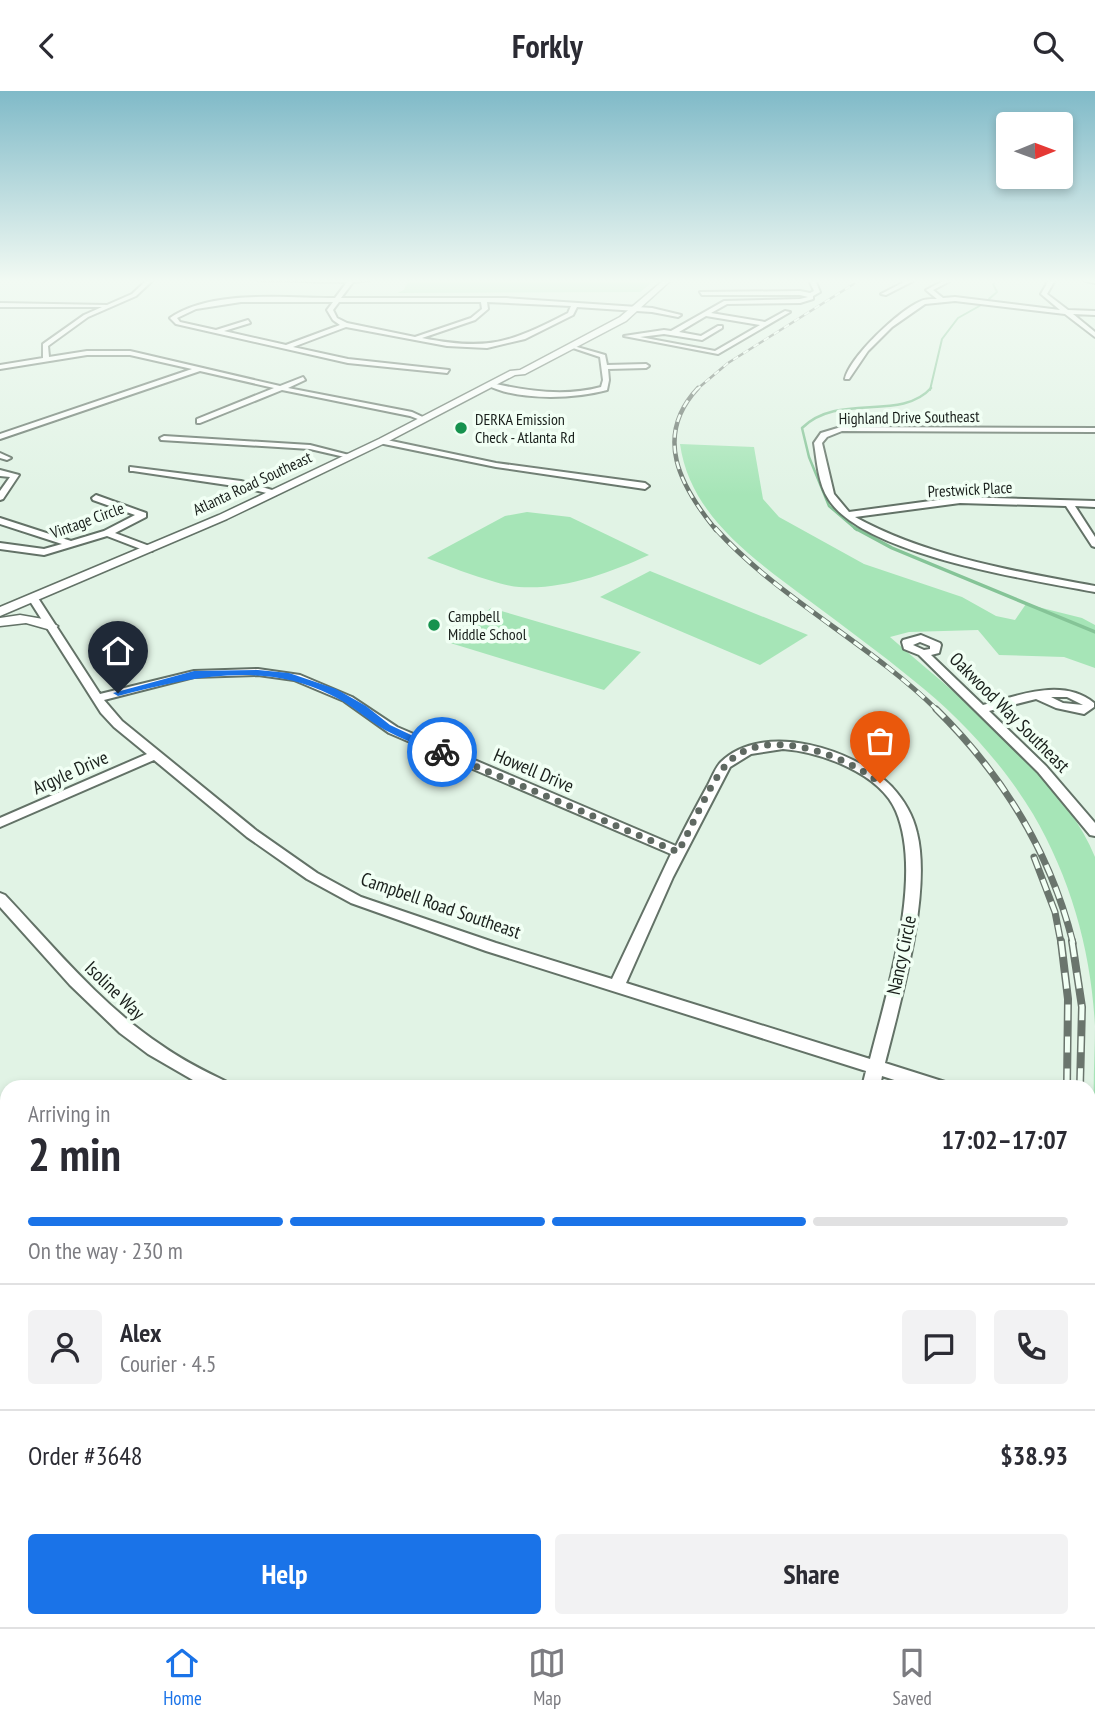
<!DOCTYPE html>
<meta charset="utf-8">
<style>
body{margin:0;font-family:"PT Sans Narrow",sans-serif;background:#f2f2f3;color:#2b2b33;height:100vh;display:flex;flex-direction:column;font-size:26px;white-space:nowrap}
*{box-sizing:border-box;margin:0}
p{font-size:23px;color:#7c7c81}
.icon{flex:none;width:38px;height:38px;fill:none;stroke:currentColor;stroke-width:2;stroke-linecap:round;stroke-linejoin:round}
.map{position:relative;flex:1;overflow:hidden}
.panel{position:absolute;left:0px;top:989px;width:1096px;height:548px;display:flex;flex-direction:column;background:#fff;border-radius:21px 21px 0 0;box-shadow:0 4px 10px #0003}
.panel>*{flex:none}
.needle{width:46px;rotate:89deg}
.fabs{position:absolute;left:996px;top:21px;display:grid;gap:14px}
.fabs a{display:grid;place-items:center;width:77px;height:77px;border-radius:7px;background:#fff;box-shadow:0 4px 10px #0003;font-size:35px}
.pin{position:absolute;display:grid;place-items:center;width:60px;height:60px;color:#fff;margin:-72px -30px;border-radius:50% 50% 50% 0;rotate:-45deg;box-shadow:0 0 7px #0007}
.pin .icon{rotate:45deg}
.courier{position:absolute;display:grid;place-items:center;width:70px;height:70px;margin:-35px;border:5px solid #1a73e8;border-radius:50%;background:#fff;color:#222;box-shadow:0 2px 9px #0007}
.summary em{font-style:normal;font-weight:700}
.summary div{display:flex;flex-direction:column-reverse}
.summary{display:flex;align-items:center;justify-content:space-between;height:119px;padding:0 28px}
h1{font-size:46px;font-weight:700;line-height:52px}
.bar{display:grid;grid-template-columns:repeat(4,1fr);gap:10px 7px;align-content:center;height:84px;padding:0 28px}
.bar i{height:9px;border-radius:5px;background:#e1e1e2}
.bar .selected{background:#1a73e8}
.bar p{grid-column:span 4}
.line{display:flex;align-items:center;gap:18px;padding:0 28px;border-top:2px solid #e1e1e2}
.line div{flex:1}
.round{display:grid;place-items:center;flex:none;width:74px;height:74px;border-radius:7px;background:#f2f2f3}
.primary-button{display:flex;gap:14px;margin-top:auto;padding:14px 28px}
.primary-button a{flex:1;height:80px;border-radius:7px;background:#1a73e8;color:#fff;font-size:28px;font-weight:700;line-height:80px;text-align:center}
.primary-button a+a{background:#f2f2f3;color:#2b2b33}
header{display:flex;justify-content:space-between;align-items:center;height:91px;padding:0 28px;background:#fff;font-size:32px;font-weight:700}
.menu{display:flex;justify-content:space-around;align-items:center;height:98px;border-top:2px solid #e1e1e2;background:#fff;font-size:19px;color:#7c7c81}
.menu a{display:grid;justify-items:center;gap:4px}
.menu .selected{color:#1a73e8}
.map>svg:first-child{display:block}
.green{fill:#a6e5b7}
.lines{fill:none;stroke-linecap:round;stroke-linejoin:round}
.stream-far2{stroke:#85c497;stroke-width:2}
.stream-far1{stroke:#85c497;stroke-width:2.5}
.stream{stroke:#85c497;stroke-width:3.5}
.minor-casing{stroke:#637267;stroke-width:4}
.major-casing{stroke:#637267;stroke-width:3}
.minor{fill:#fff;fill-rule:evenodd}
.major{fill:#fff;fill-rule:evenodd}
.rail-far5-casing{stroke:#6a756d;stroke-width:2.5}
.rail-far4-casing{stroke:#6a756d;stroke-width:4.5}
.rail-far3-casing{stroke:#6a756d;stroke-width:5}
.rail-far2-casing{stroke:#6a756d;stroke-width:7}
.rail-far1-casing{stroke:#6a756d;stroke-width:8}
.rail-casing{stroke:#6a756d;stroke-width:10}
.rail-far5{stroke:#f1fff4;stroke-width:2;stroke-dasharray:6;stroke-linecap:butt}
.rail-far4{stroke:#f1fff4;stroke-width:2.5;stroke-dasharray:8;stroke-linecap:butt}
.rail-far3{stroke:#f1fff4;stroke-width:3.5;stroke-dasharray:10;stroke-linecap:butt}
.rail-far2{stroke:#f1fff4;stroke-width:4.5;stroke-dasharray:12;stroke-linecap:butt}
.rail-far1{stroke:#f1fff4;stroke-width:5;stroke-dasharray:16;stroke-linecap:butt}
.rail{stroke:#f1fff4;stroke-width:7;stroke-dasharray:21;stroke-linecap:butt}
.route{fill:#1a73e8}
.done{stroke:#5f6962;stroke-width:7;stroke-dasharray:0 12.6}
.poi-dot{fill:#16924e;stroke:#f1fff4;stroke-width:2.5}
.labels{text-anchor:middle;stroke-width:7;stroke-linejoin:round;paint-order:stroke}
.far-street-label{font-size:16px;fill:#191f1b;stroke:#f1fff4}
.far-poi-label{font-size:16px;fill:#191f1b;stroke:#f1fff4;text-anchor:start}
.street-label{font-size:19px;fill:#191f1b;stroke:#f1fff4}
</style>
<header><svg class="icon" aria-label="back" viewBox="0 0 24 24"><path d="M15 5l-7 7 7 7"/></svg>Forkly<svg class="icon" aria-label="search" viewBox="0 0 24 24"><circle cx="10" cy="10" r="6"/><path d="M15 15l6 6"/></svg></header>
<div class="map">
<svg width="1095" height="1536" viewBox="0 0 1095 1536">
<rect width="100%" height="100%" fill="#e1f3e5"/>
<g class="green">
<path d="M408 189H655L640 201 397 202 404 199Z"/>
<path d="M680 353 754 356 763 408 779 426 864 473 962 506 996 525 1015 529 1026 513 1082 527 1095 534V577L1064 566 999 564 978 539 909 541 890 546C955 603 1063 686 1095 766V1030C1092 1000 1095 967 1095 935 1091 860 1071 788 1033 723 1003 673 959 625 913 589 879 561 843 535 807 508 754 468 690 425 680 353Z"/>
<path d="M527 421 570 426 649 464C609 482 564 499 519 496 500 495 447 475 427 467L505 425Z"/>
<path d="M650 480 808 544 760 574 600 506Z"/>
<path d="M491 517 641 561 604 599 447 551Z"/>
</g>
<g class="lines">
<g class="stream-far2">
<path d="M989 208 997 201 993 193 997 189"/>
<path d="M930 299 942 248 958 227 983 213"/>
</g>
<path class="stream-far1" d="M857 439 829 415 809 366 802 337C838 301 901 331 931 297"/>
<path class="stream" d="M855 437 892 457 1095 541"/>
<g class="minor-casing">
<g id="minor">
<path d="M147 189H153L136 205 88 226 48 255 49 266 87 260H130L280 295 303 286 305 289 288 297 412 321 427 328 423 330 410 325 282 299 200 332H197V328L274 297 200 280 0 348V343L192 278 130 264H87L0 278V274L43 267V253L84 224 102 216H0V212L107 214 132 203Z"/>
<path d="M256 189H370L353 191 341 207H506L652 217 681 224 678 226 652 221 577 216 573 224 525 248 487 257 447 255 346 236 293 256 348 268 449 279 447 282 348 272 176 233 170 227C211 198 287 207 335 207L347 191ZM241 211H333L327 219 333 229 340 234 286 254 224 240 250 232 248 229 216 239 180 231 177 227 196 218ZM339 211H481L482 218 471 227 415 246 347 232 337 227 333 219ZM487 211 571 215 568 222C510 252 488 260 422 247L475 229 488 218Z"/>
<path d="M809 189H815L820 201 813 205V208L800 212 727 213 711 222 765 231 785 220 790 221 718 263 624 245 664 239 671 240 724 210 800 208 808 206 800 204H702L700 201 800 200 810 202 814 200ZM706 225 760 234 715 260 640 246 664 243 702 249 722 237V235H718L701 245 679 241Z"/>
<path d="M908 189H915L886 204 881 203Z"/>
<path d="M945 189H952L933 199 943 207 955 206 1060 219 1041 203 1049 189H1055L1047 203 1068 219 1095 220V224L1073 223 1095 241V246L1065 223 955 210 925 213 892 236 868 260 849 288H845C850 266 898 220 921 210 925 208 932 208 937 208L926 199Z"/>
<path d="M1083 189H1095V192Z"/>
<path d="M570 254 605 264 607 274 646 273 649 275 646 277 608 278 609 289 607 299C574 308 518 310 487 294L491 292C528 300 564 306 601 296L603 289 600 266 570 256Z"/>
<path d="M841 336 1095 337V341L842 340 827 346 822 352 834 403 849 421 960 406 1095 410V416L1075 415 1095 446V456L1092 455 1066 415 960 412 855 426C928 466 1014 480 1095 495V501C1031 489 865 464 829 409 818 393 817 370 814 352L821 342Z"/>
<path d="M164 345 310 354 353 365 349 367 310 358 161 349 160 347Z"/>
<path d="M382 348 496 372 645 392 649 395 645 398 496 376 379 352 378 350Z"/>
<path d="M0 362 11 367 7 369 0 367Z"/>
<path d="M130 376 241 390 279 401 275 404 241 396 133 380H130Z"/>
<path d="M0 379 19 384 3 408 0 409V400L10 386 0 385Z"/>
<path d="M96 404 146 422V426L115 442 152 456V460H146L107 445 44 464 0 458V452L44 458 62 453 0 433V427L71 450 104 440 135 424 93 409 92 407Z"/>
<path d="M33 504 38 507 100 603 194 580 258 578 300 584 352 606 397 636 676 755C686 734 697 714 708 694 712 686 716 676 721 671 764 629 856 659 892 696 904 709 913 724 917 742 932 802 900 912 885 972L945 991 948 996H916L882 985 880 996H862L866 980 486 860 351 812 307 788 247 746 154 669 0 736V727L147 663 114 636 101 622 28 507ZM258 584 294 589 344 610 389 642 671 763 612 888 496 852 361 806 317 782 257 740 122 630 104 609 194 586ZM783 658C821 661 880 682 896 720 924 786 887 900 870 968L626 892 673 786 730 676 751 663Z"/>
<path d="M921 544 940 552 941 554 939 562 931 564 983 614C1018 605 1062 586 1094 612V616L1084 623 1056 617 1036 608 989 620 1046 675 1095 732V745L1090 744 1038 681 919 564 904 558 902 551 903 549ZM920 551 930 555V558L924 559 913 554ZM1051 606H1067L1083 614 1063 612Z"/>
<path d="M0 802 5 804C54 856 101 914 161 954 182 969 204 980 227 991L230 996H205L148 963 120 942 70 894 0 816Z"/>
<path d="M1088 1036 1095 1038V1052L1088 1051Z"/>
<path d="M0 1402 7 1405V1431L0 1428Z"/>
<path d="M325 1530H371L374 1536H328Z"/>
<path d="M741 1530H767L765 1536H739Z"/>
</g>
</g>
<g class="major-casing">
<g id="major">
<path d="M664 189H671L626 230 525 283 515 284 385 352 227 428 0 525V516L219 424 379 348 510 280 520 279 620 226Z"/>
<path d="M20 524 43 528 58 535 51 539 26 532 0 535V527Z"/>
</g>
</g>
<use href="#minor" class="minor"/>
<use href="#major" class="major"/>
<g class="rail-far5-casing">
<path id="rail-far5" d="M696 299 728 272 860 189"/>
</g>
<g class="rail-far4-casing">
<path id="rail-far4" d="M698 297C653 345 680 395 716 439"/>
</g>
<g class="rail-far3-casing">
<path id="rail-far3" d="M715 437C779 508 869 552 937 619"/>
</g>
<g class="rail-far2-casing">
<g id="rail-far2">
<path d="M936 618C1002 683 1050 760 1073 852"/>
<path d="M1034 766 1055 821 1061 852"/>
</g>
</g>
<g class="rail-far1-casing">
<g id="rail-far1">
<path d="M1061 850 1068 908 1067 996"/>
<path d="M1072 850 1082 916 1080 996"/>
</g>
</g>
<g class="rail-casing">
<g id="rail">
<path d="M1088 1507 1094 1536"/>
<path d="M1076 1530 1077 1536"/>
</g>
</g>
<use href="#rail-far5" class="rail-far5"/>
<use href="#rail-far4" class="rail-far4"/>
<use href="#rail-far3" class="rail-far3"/>
<use href="#rail-far2" class="rail-far2"/>
<use href="#rail-far1" class="rail-far1"/>
<use href="#rail" class="rail"/>
</g>
<linearGradient id="sky" x2="0" y2="1"><stop stop-color="#80bac8"/><stop offset="0.47" stop-color="#f2faf3"/><stop offset="1" stop-color="#f2faf3" stop-opacity="0"/></linearGradient>
<rect width="1095" height="404" fill="url(#sky)"/>
<path class="route" d="M258 579 289 582 336 598 366 615 390 634 447 661 438 663C421 655 402 648 385 639 366 628 351 613 331 604 262 569 188 587 118 605L113 602 194 580Z"/>
<g class="lines">
<path class="done" d="M442 661 678 761C692 736 708 696 725 675 761 631 845 664 880 692"/>
</g>
<g class="poi-dot">
<circle cx="461" cy="337" r="7"/>
<circle cx="434" cy="534" r="7"/>
</g>
<g class="labels">
<g class="far-street-label">
<text transform="translate(909 326) rotate(-1)" y="6">Highland Drive Southeast</text>
<text transform="translate(252 392) rotate(-25)" y="6">Atlanta Road Southeast</text>
<text transform="translate(970 398) rotate(-3)" y="6">Prestwick Place</text>
<text transform="translate(87 429) rotate(-20)" y="6">Vintage Circle</text>
</g>
<g class="far-poi-label">
<text x="475" y="334">DERKA Emission<tspan x="475" dy="18">Check - Atlanta Rd</tspan></text>
<text x="448" y="531">Campbell<tspan x="448" dy="18">Middle School</tspan></text>
</g>
<g class="street-label">
<text transform="translate(1010 621) rotate(45)" y="7">Oakwood Way Southeast</text>
<text transform="translate(534 679) rotate(23)" y="7">Howell Drive</text>
<text transform="translate(70 681) rotate(-24)" y="7">Argyle Drive</text>
<text transform="translate(441 814) rotate(19)" y="7">Campbell Road Southeast</text>
<text transform="translate(901 864) rotate(-78)" y="7">Nancy Circle</text>
<text transform="translate(115 899) rotate(44)" y="7">Isoline Way</text>
</g>
</g>
</svg>
<div class="fabs">
<a><svg class="needle" viewBox="-14 -14 28 28"><path d="M0-13l5 13h-10z" fill="#e53935"/><path d="M0 13l5-13h-10z" fill="#7c7c81"/></svg></a>
</div>
<div class="pin" style="left:880px;top:692px;background:#ea580c"><svg class="icon" aria-label="bag" viewBox="0 0 24 24"><path d="M5 8h14l-1 12H6zM9 8a3 3 0 0 1 6 0"/></svg></div>
<div class="pin" style="left:118px;top:602px;background:#1f2937"><svg class="icon" aria-label="home" viewBox="0 0 24 24"><path d="M3 11l9-7 9 7M6 9v11h12V9"/></svg></div>
<div class="courier" style="left:442px;top:661px"><svg class="icon" aria-label="bike" viewBox="0 0 24 24"><circle cx="6" cy="16" r="4"/><circle cx="18" cy="16" r="4"/><path d="M6 16l4-8h5l3 8M10 8l3 8H6M13 5h3"/></svg></div>
<section class="panel">
<div class="summary"><div><h1>2 min</h1><p>Arriving in</p></div><em>17:02–17:07</em></div>
<div class="bar"><i class="selected"></i><i class="selected"></i><i class="selected"></i><i></i><p>On the way · 230 m</p></div>
<div class="line" style="height:126px"><a class="round"><svg class="icon" aria-label="person" viewBox="0 0 24 24"><circle cx="12" cy="8" r="4"/><path d="M4 21q1-7 8-7t8 7"/></svg></a><div><b>Alex</b><p>Courier · 4.5</p></div><a class="round"><svg class="icon" aria-label="chat" viewBox="0 0 24 24"><path d="M4 5h16v11H9l-5 4z"/></svg></a><a class="round"><svg class="icon" aria-label="phone" viewBox="0 0 24 24"><path d="M5 4h4l2 5-3 2q2 4 5 5l2-3 5 2v4C11 20 4 13 5 4z"/></svg></a></div>
<div class="line" style="height:91px"><div>Order #3648</div><b>$38.93</b></div>
<div class="primary-button"><a>Help</a><a>Share</a></div>
</section>
</div>
<nav class="menu">
<a class="selected"><svg class="icon" aria-label="home" viewBox="0 0 24 24"><path d="M3 11l9-7 9 7M6 9v11h12V9"/></svg>Home</a>
<a><svg class="icon" aria-label="map" viewBox="0 0 24 24"><path d="M3 6l6-2 6 2 6-2v14l-6 2-6-2-6 2zM9 4v14M15 6v14"/></svg>Map</a>
<a><svg class="icon" aria-label="saved" viewBox="0 0 24 24"><path d="M7 4h10v16l-5-4-5 4z"/></svg>Saved</a>
</nav>
